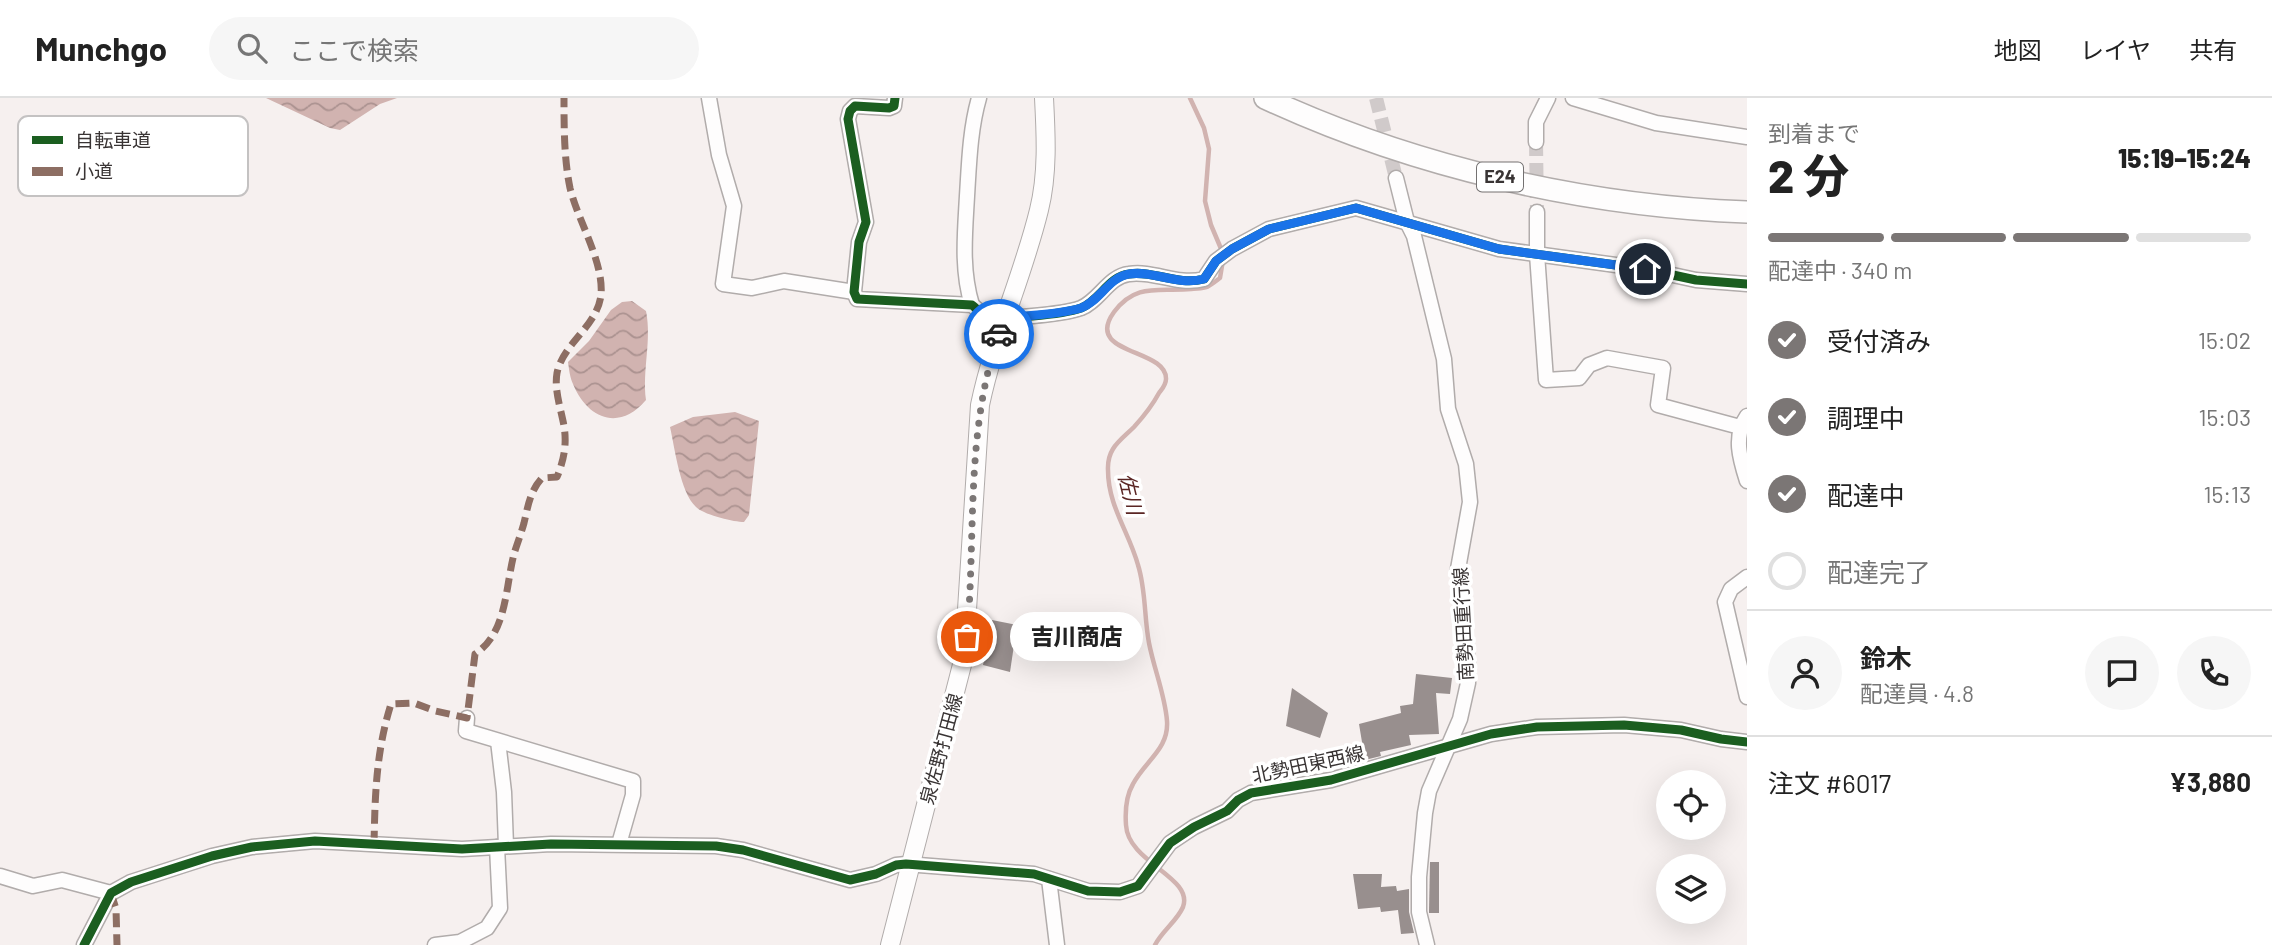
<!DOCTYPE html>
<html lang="ja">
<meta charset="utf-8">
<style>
body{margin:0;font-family:Barlow,"Noto Sans JP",sans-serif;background:#f6f6f6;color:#222;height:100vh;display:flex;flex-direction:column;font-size:26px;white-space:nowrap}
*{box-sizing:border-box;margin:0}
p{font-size:23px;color:#767676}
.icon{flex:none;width:38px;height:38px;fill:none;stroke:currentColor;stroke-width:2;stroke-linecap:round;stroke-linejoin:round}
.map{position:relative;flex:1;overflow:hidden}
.side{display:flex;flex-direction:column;background:#fff;width:525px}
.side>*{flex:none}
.controls{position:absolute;left:1656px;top:672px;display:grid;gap:14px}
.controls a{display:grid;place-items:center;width:70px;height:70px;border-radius:50%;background:#fff;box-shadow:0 7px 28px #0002;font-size:35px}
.pin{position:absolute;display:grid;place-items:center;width:60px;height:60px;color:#fff;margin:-30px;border:4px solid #fff;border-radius:50%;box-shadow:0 2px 7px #0007}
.courier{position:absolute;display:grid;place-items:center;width:70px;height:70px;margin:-35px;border:5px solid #1a73e8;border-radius:50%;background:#fff;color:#222;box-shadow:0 2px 9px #0007}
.bubble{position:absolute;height:49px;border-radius:24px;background:#fff;box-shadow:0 7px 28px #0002;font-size:23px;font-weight:800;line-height:49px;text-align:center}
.head em{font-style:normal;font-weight:800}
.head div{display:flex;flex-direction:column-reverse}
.head{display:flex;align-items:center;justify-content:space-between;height:119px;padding:0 21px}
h1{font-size:46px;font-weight:800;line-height:52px}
.bar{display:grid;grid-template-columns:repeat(4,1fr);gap:10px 7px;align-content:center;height:84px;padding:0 21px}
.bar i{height:9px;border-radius:5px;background:#e0e0e0}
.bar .selected{background:#7b7675}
.bar p{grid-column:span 4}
.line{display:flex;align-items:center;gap:18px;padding:0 21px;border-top:2px solid #e0e0e0}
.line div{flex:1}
.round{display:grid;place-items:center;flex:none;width:74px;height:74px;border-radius:37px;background:#f6f6f6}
ol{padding:0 21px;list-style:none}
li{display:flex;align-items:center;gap:21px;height:77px}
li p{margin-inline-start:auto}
li .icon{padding:7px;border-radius:50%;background:#7b7675;color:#fff;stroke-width:4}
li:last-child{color:#767676}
li i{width:38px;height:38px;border:4px solid #e0e0e0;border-radius:50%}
header{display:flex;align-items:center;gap:42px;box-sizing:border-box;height:98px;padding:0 35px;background:#fff;border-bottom:2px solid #e0e0e0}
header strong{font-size:33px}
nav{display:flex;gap:38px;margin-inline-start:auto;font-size:24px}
.search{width:490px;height:63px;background:#f6f6f6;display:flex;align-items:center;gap:18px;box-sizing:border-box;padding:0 24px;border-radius:38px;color:#767676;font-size:26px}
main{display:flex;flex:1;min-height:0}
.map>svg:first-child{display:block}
.water{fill:url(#water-waves)}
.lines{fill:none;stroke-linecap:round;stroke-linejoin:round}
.stream{stroke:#d1b3b0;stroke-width:4.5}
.building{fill:#988f8e}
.minor-tunnel{stroke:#d0caca;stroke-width:14;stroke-dasharray:14 7;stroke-linecap:butt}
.minor-casing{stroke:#b1acab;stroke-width:17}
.major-casing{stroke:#b1acab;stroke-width:20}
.highway-casing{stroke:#b1acab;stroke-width:24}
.minor{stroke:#fefdfd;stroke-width:14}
.major{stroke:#fefdfd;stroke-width:18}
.highway{stroke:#fefdfd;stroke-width:21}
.quiet{stroke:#8d6e63;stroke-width:7;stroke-dasharray:14 7;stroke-linecap:butt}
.cycleway-casing{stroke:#fff;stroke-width:13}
.cycleway{stroke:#1b5e20;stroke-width:9}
.done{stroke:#7b7675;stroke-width:7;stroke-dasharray:0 12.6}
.route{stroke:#1a73e8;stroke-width:9}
.labels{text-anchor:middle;stroke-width:7;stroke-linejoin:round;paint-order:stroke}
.shield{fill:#fff;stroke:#747171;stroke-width:2}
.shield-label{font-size:18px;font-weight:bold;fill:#393434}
.street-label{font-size:19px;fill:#393434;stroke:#fff}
.water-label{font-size:21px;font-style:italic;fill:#5b2624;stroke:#fff}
.key{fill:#fff;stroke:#c4c2c2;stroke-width:2}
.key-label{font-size:19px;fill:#393434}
</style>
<header>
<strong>Munchgo</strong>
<div class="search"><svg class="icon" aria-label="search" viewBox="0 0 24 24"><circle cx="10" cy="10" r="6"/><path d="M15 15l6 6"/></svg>ここで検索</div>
<nav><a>地図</a><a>レイヤ</a><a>共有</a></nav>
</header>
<main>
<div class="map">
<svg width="1747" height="847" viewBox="0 0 1747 847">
<defs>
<pattern id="water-waves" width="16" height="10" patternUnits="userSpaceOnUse" patternTransform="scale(1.75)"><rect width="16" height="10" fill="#d1b3b0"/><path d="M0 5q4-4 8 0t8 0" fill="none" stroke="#ab9290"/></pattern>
</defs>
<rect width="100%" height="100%" fill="#f6f0ef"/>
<g class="water">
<path d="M266 0H397L380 6 340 32 330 30Z"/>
<path d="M632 203 646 213C652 243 642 272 646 302 620 333 588 322 573 286 570 280 569 271 568 264L589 243 611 212 622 204Z"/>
<path d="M735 314 759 323 749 417 744 424C734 424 704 417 696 409 680 394 675 351 670 329L693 319Z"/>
</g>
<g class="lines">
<g class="stream">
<path d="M1190 0 1204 30 1209 51 1205 103 1211 127 1222 153"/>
<path d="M1155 847C1162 833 1177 823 1183 809 1194 779 1128 765 1126 727 1125 713 1126 698 1133 686 1145 663 1169 651 1167 623 1165 597 1154 571 1149 545 1144 519 1146 492 1138 467 1129 434 1108 408 1108 372 1107 350 1120 343 1134 329 1144 318 1152 308 1159 295 1162 291 1166 287 1166 281 1167 250 1083 257 1114 214 1136 184 1160 194 1191 191 1196 190 1202 191 1207 189 1211 187 1216 183 1220 180L1223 162"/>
</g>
</g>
<g class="building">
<path d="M992 522 1017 527 1010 574 983 567Z"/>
<path d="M1416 576 1452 580 1450 596 1436 595 1439 636 1409 637 1411 647 1380 654 1381 658 1365 662 1359 626 1401 615 1400 608 1413 606Z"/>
<path d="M1292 590 1328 615 1320 640 1286 628Z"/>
<path d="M1430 764H1439V815H1429V813Z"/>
<path d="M1353 776H1382L1381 789 1396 788 1397 793 1409 791V814L1414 835 1401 836 1398 812 1381 814 1380 809 1358 811Z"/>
</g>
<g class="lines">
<g class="minor-tunnel">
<path d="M1376 0 1396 80"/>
<path d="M1536 44 1537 114"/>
</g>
<g class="minor-casing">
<g id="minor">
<path d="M709 0 719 57 734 108 723 186 752 190 784 183 854 194"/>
<path d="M895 0 894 8 889 10 855 8 850 13 848 21 866 124 859 144 854 194 857 201 972 207C976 210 980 215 984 217 1001 223 1064 216 1081 210 1099 203 1109 178 1129 176 1154 172 1177 188 1204 181L1216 163 1232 151 1269 131 1356 110 1499 151 1645 171 1696 182 1747 186"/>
<path d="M1573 0 1656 25 1747 39"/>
<path d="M1536 44V24L1548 0"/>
<path d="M1396 80 1407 124 1414 138 1444 261 1448 311 1466 366 1470 404 1458 471 1468 567V585L1460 621 1429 693 1425 715 1419 779V814L1427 847"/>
<path d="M1537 114V156L1546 282 1579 280 1589 267 1607 260 1663 270 1658 307 1740 329"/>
<path d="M972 207C961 171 965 135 967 98 969 66 970 31 979 0"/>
<path d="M1747 318C1733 338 1740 361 1747 383"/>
<path d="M1747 479 1731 491 1725 504 1747 599"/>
<path d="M467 620 466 633 633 683V697L619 746"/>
<path d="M498 643 504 694 506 748"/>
<path d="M0 778 33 788 62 782 111 795"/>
<path d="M1049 781 1057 847"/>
<path d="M84 847 111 795 131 784 212 758 252 749 315 743 462 751 551 746 716 748 743 752 850 782 876 776 896 767 906 766 1034 776 1088 793 1120 794 1138 788 1170 745 1194 729 1227 713 1238 702 1251 695 1331 682 1491 636 1537 629 1624 627 1681 632 1721 641 1747 644"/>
<path d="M435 847 460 844 487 830 500 810 497 749"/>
</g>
</g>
<g class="major-casing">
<path id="major" d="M890 847 964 559 980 307C994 240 1023 178 1039 112 1048 76 1046 37 1044 0"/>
</g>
<g class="highway-casing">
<path id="highway" d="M1265 0C1414 69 1583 108 1747 114"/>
</g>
<use href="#minor" class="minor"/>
<use href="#major" class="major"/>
<use href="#highway" class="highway"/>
<g class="quiet">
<path d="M374 747C375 697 376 654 391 606L414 605 435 613 467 620 475 556C507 535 505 491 514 456 517 446 521 436 524 425 528 408 530 393 542 380L557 379C564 362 567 346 564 328 561 311 554 292 557 275 563 245 597 229 601 197 604 164 578 123 570 90 564 61 564 29 564 0"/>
<path d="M111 795 116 811 117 847"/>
</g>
<g class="cycleway-casing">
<g id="cycleway">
<path d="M895 0 894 8 889 10 855 8 850 13 848 21 866 124 859 144 854 194 857 201 972 207C976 210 980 215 984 217 1001 223 1064 216 1081 210 1099 203 1109 178 1129 176 1154 172 1177 188 1204 181L1216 163 1232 151 1269 131 1356 110 1499 151 1645 171 1696 182 1747 186"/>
<path d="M84 847 111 795 131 784 212 758 252 749 315 743 462 751 551 746 716 748 743 752 850 782 876 776 896 767 906 766 1034 776 1088 793 1120 794 1138 788 1170 745 1194 729 1227 713 1238 702 1251 695 1331 682 1491 636 1537 629 1624 627 1681 632 1721 641 1747 644"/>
</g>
</g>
<use href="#cycleway" class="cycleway"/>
</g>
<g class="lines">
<path class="done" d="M967 539C976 438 965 333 999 236"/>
<path class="route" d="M999 236 1005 220C1029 217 1057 217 1081 210 1099 204 1109 179 1129 176 1154 172 1176 188 1204 181L1216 163 1232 151 1269 131 1356 110 1499 151 1645 171"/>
</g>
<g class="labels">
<rect class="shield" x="1477" y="64.5" width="46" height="29" rx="5"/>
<g class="shield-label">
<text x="1500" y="85">E24</text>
</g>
<g class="street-label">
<text transform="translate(1463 526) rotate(-93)" y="7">南勢田重行線</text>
<text transform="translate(941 651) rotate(-75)" y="7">泉佐野打田線</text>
<text transform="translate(1308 666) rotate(-12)" y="7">北勢田東西線</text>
</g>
<g class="water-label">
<text transform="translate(1130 396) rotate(76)" y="7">佐川</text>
</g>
</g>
<rect x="18" y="18" width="230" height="80" rx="10" class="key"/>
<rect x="32" y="38" width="31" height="8" fill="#1b5e20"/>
<rect x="32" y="69" width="31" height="9" fill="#8d6e63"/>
<g class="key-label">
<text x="75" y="49">自転車道</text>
<text x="75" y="80">小道</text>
</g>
</svg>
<div class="controls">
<a><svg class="icon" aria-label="locate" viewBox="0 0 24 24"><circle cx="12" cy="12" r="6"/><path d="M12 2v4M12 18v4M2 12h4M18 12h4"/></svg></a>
<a><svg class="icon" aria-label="layers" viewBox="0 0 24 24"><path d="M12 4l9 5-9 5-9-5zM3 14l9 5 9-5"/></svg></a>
</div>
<div class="pin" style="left:967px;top:539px;background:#ea580c"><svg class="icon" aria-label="bag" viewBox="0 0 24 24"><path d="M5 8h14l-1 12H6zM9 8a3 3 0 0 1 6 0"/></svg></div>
<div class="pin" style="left:1645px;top:171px;background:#1f2937"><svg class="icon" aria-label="home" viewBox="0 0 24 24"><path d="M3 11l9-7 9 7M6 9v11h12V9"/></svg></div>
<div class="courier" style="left:999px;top:236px"><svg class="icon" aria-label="car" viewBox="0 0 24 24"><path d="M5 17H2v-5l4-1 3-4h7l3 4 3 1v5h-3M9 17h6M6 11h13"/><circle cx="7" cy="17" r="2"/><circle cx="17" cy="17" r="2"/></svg></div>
<div class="bubble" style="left:1010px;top:514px;width:133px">吉川商店</div>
</div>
<section class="side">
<div class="head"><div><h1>2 分</h1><p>到着まで</p></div><em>15:19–15:24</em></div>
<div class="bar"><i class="selected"></i><i class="selected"></i><i class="selected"></i><i></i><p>配達中 · 340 m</p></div>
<ol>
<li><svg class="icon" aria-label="check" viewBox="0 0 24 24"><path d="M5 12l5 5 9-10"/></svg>受付済み<p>15:02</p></li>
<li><svg class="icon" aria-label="check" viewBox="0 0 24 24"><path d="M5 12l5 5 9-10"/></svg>調理中<p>15:03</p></li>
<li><svg class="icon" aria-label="check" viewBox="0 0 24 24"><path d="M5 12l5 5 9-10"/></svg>配達中<p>15:13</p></li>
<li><i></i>配達完了</li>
</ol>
<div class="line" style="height:126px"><a class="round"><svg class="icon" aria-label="person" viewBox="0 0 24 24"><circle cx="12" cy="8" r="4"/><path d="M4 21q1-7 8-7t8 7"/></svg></a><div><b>鈴木</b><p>配達員 · 4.8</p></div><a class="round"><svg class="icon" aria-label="chat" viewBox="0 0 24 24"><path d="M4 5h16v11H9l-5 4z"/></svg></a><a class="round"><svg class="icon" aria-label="phone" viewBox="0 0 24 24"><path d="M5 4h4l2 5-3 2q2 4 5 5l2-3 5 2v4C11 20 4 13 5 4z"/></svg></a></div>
<div class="line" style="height:91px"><div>注文 #6017</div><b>¥3,880</b></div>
</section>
</main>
